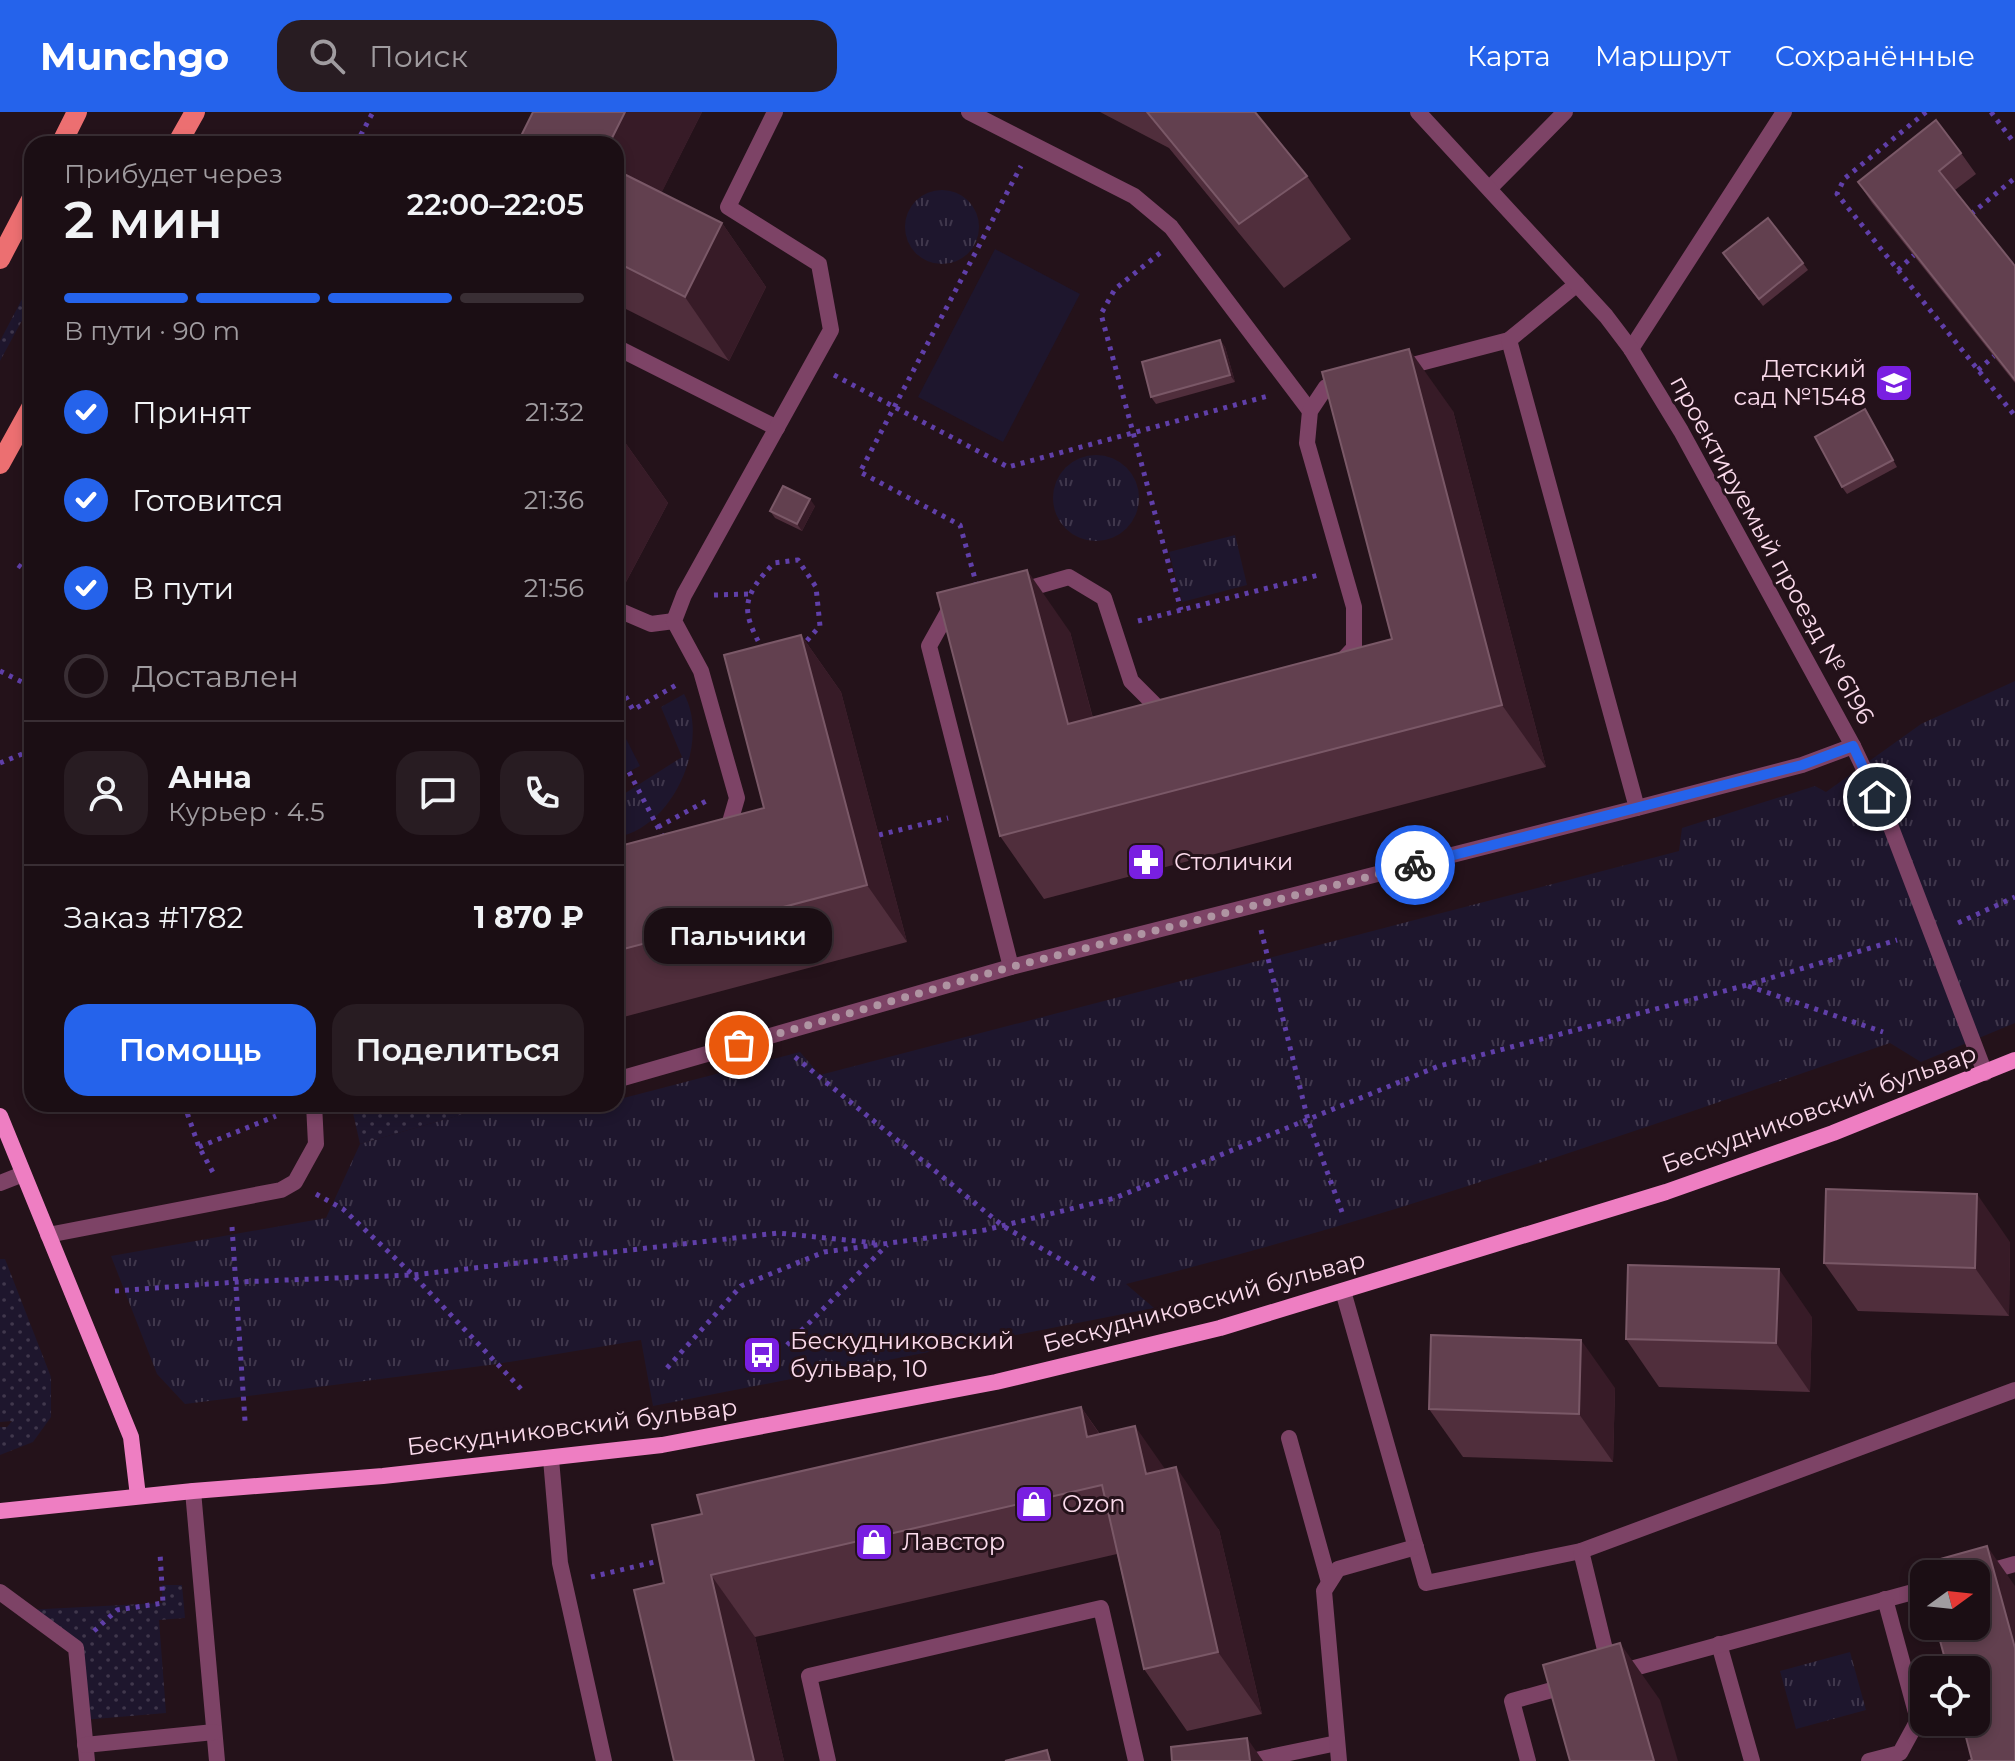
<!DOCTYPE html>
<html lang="ru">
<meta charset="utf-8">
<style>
body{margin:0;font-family:Montserrat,sans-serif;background:#281c22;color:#f1f3f6;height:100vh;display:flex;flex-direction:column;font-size:30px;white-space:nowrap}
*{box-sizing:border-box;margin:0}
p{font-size:26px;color:#a09ca0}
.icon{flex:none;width:44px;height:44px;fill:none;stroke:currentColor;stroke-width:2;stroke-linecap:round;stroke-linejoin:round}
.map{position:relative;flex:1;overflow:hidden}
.panel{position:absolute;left:24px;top:24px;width:600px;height:976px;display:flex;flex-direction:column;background:#1b0e14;border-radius:24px;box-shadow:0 4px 12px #0003,0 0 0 2px #392e34}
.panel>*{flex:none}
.needle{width:52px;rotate:75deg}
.controls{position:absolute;left:1910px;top:1448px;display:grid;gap:16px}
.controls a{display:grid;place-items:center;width:80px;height:80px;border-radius:16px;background:#1b0e14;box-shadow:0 4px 12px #0003,0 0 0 2px #392e34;font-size:40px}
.pin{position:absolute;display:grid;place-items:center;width:68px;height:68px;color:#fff;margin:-34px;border:4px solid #fff;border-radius:50%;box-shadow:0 2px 8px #0007}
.courier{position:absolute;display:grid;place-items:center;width:80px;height:80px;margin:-40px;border:6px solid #2563eb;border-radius:50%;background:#fff;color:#222;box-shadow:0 2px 10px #0007}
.bubble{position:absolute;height:56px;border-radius:24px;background:#1b0e14;box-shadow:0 4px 12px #0003,0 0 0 2px #392e34;font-size:26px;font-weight:600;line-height:56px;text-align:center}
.head em{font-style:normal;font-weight:600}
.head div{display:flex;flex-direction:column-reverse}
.head{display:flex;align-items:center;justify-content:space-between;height:136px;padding:0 40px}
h1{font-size:52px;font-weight:600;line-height:60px}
.bar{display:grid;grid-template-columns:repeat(4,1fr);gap:12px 8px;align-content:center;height:96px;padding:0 40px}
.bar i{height:10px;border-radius:6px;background:#392e34}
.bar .on{background:#2563eb}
.bar p{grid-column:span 4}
.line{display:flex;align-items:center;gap:20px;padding:0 40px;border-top:2px solid #392e34}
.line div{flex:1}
.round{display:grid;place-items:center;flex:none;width:84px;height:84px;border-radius:24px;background:#281c22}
ol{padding:0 40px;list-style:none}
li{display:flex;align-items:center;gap:24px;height:88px}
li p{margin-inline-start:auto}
li .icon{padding:8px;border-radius:50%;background:#2563eb;color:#fff;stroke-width:4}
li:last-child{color:#a09ca0}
li i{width:44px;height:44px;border:4px solid #392e34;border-radius:50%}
.cta{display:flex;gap:16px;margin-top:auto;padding:16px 40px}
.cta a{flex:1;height:92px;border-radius:24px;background:#2563eb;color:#fff;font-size:32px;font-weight:600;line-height:92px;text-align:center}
.cta a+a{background:#281c22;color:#f1f3f6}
header{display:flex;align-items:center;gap:48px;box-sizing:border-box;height:112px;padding:0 40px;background:#2563eb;color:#fff}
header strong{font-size:38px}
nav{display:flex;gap:44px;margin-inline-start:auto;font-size:28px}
.search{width:560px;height:72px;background:#281c22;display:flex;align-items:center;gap:20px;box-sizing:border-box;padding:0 28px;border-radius:24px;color:#a09ca0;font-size:30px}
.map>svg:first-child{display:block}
.grass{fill:url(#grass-dots)}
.park{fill:url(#park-tufts)}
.pitch{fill:#1e162d}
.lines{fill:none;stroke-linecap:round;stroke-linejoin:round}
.path{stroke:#603fa9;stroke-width:5;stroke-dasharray:4 6;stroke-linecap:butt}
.lane{stroke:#7d4366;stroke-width:16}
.street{stroke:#7d4366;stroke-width:16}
.secondary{stroke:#ee7ec2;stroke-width:16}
.primary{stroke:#ec6f71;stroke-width:20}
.wall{fill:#502e3c}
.shaded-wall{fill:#371b27}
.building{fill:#62404f;stroke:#7a5867;stroke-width:2}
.done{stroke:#af94a2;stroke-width:8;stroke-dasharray:0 14.4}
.route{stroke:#2563eb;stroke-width:10}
.labels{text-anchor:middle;stroke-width:6;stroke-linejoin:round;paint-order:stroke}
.poi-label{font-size:24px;fill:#fadaeb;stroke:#24121a;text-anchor:start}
.street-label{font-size:24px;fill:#fadaeb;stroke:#24121a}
</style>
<header>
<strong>Munchgo</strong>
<div class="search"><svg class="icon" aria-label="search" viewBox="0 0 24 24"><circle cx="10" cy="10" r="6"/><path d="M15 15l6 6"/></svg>Поиск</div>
<nav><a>Карта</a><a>Маршрут</a><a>Сохранённые</a></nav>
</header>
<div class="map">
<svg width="2015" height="1649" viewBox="0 0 2015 1649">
<defs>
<pattern id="grass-dots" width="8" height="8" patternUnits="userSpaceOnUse" patternTransform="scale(2)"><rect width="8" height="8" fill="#1e162d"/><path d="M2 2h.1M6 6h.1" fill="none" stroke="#40374c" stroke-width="1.8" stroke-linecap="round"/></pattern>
<pattern id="park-tufts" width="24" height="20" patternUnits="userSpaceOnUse" patternTransform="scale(2)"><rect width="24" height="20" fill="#1e162d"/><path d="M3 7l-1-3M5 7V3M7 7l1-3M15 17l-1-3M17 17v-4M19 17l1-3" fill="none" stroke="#40374c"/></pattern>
</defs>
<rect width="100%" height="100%" fill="#24121a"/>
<g class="grass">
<path d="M32 168V190L0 249V229Z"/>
<path d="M351 992H498L360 1032Z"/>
<path d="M0 1147H5L51 1265V1305L33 1330 0 1343V1315H7L12 1309 0 1310Z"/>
<path d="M162 1473H182L185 1506 159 1508 166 1601 83 1608 76 1536 25 1498 162 1491Z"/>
</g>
<g class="park">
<circle cx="942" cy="115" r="37"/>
<circle cx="1096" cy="386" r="43"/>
<path d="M1235 423 1247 473 1182 490 1169 440Z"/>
<path d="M2015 569V911L1921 950 1890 931C1638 1018 1386 1108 1126 1172L1154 1196 653 1294 641 1228 497 1252 185 1292 157 1262 111 1144 326 1106 360 1032 498 992H587L590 995 616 992V988L800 940 820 963 1679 739 1682 716 1815 674 1826 680 1921 612Z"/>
<path d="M684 582C711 631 672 717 616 725V687L682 645 661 595Z"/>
<path d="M1850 1540 1866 1598 1796 1617 1780 1559Z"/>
</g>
<g class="pitch">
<path d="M995 137 1080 182 1003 330 918 285Z"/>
<path d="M616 607 640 654 616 666Z"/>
</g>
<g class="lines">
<g class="path">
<path d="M1926 0 1844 67 1837 82 2015 304"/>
<path d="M1991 0 2015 32"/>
<path d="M356 32 373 0"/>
<path d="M1971 102 2015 66"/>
<path d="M1160 141 1115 177 1101 202 1181 498"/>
<path d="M1898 158 1914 143"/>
<path d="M1978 258 1994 244"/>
<path d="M834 263 1008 355 1268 284"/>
<path d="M18 453 32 463"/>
<path d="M977 474 960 413 860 360 1021 54"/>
<path d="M714 483 749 482"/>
<path d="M1138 509 1319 463"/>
<path d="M763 538C740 497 742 485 774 451L798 448 816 475 820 514 803 533"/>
<path d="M0 559 22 570 32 579"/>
<path d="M616 567 633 598 678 572"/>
<path d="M0 651 32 638"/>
<path d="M629 660 665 729"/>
<path d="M658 715 708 688"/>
<path d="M879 723 948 706"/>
<path d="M1958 811 2015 785"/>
<path d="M1261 818 1308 1008 1342 1100"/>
<path d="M1748 874 1883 920"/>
<path d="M795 945 1003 1114 1096 1168"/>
<path d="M184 992 199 1035 215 1064"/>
<path d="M199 1035 276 1004"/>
<path d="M316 1082 343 1097 413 1163 522 1278"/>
<path d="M232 1115 245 1309"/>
<path d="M115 1179 237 1170 413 1163 778 1121 875 1131"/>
<path d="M787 1233 887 1133"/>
<path d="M667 1256 741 1174 824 1140 985 1118 1115 1086 1439 954 1747 873 1897 828"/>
<path d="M591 1465 663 1448"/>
<path d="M94 1519 117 1498 163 1491 160 1441"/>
</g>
<g class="lane">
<path d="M969 0 1134 84 1171 115 1310 299"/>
<path d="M1490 76 1565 0"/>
<path d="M616 235 777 316"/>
<path d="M1631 237 1784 0"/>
<path d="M1401 256 1509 228"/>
<path d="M1020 479 1069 465 1104 486 1131 569 1161 599H1169"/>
<path d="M959 496 948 500 929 534 1011 855"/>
<path d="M616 497 651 512 674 509"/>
<path d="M1339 552 1354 536V495L1307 331 1310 299 1326 275 1347 270"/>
<path d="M1637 696 1802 653 1853 634"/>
<path d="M718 722 730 710 737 686 701 559 674 509 684 483 831 218 819 152 728 95 775 0"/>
<path d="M616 968 1011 855 1637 696 1509 228 1577 172"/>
<path d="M0 1071 23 1062"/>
<path d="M48 1123 281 1078 295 1070 316 1032 314 992"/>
<path d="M1343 1179 1426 1471 1581 1439 2015 1278"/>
<path d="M1289 1326 1329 1470"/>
<path d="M551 1347 560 1451 604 1649"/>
<path d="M193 1379 217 1649"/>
<path d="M1581 1439 1609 1554"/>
<path d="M1976 1463 2015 1452"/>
<path d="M0 1480 76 1536 87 1649"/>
<path d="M1719 1532 1752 1649"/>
<path d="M1616 1561 1924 1477"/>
<path d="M85 1633 214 1620"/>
<path d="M828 1649 809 1564 1101 1496 1136 1649"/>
<path d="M1251 1649 1337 1631"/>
<path d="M1339 1649 1324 1479 1338 1457 1416 1435"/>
<path d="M1528 1649 1512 1589 1570 1573"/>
<path d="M1869 1649 1900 1641 1918 1608 1885 1487"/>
</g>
<path class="street" d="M1418 0 1606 204 1631 237 1681 319 1853 634 1889 710 1985 961"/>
<g class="secondary">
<path d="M0 1004 131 1325 138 1384"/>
<path d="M0 1399 193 1379 383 1364 662 1333 996 1270 1220 1216 1666 1080 1833 1021 2015 948"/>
</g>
<g class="primary">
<path d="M61 32 77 0"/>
<path d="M177 32 195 0"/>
<path d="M0 147 32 86"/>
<path d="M0 352 32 294"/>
</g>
</g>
<g class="wall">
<path d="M533 0H702L661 81 722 111 766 175 729 249 616 192V32Z"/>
<path d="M1100 0H1255L1307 64 1351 127 1284 176 1169 36Z"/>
<path d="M1961 41 1976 62 1955 78 2015 154V271L1872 91 1858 70Z"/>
<path d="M1728 148 1803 151 1808 158 1763 194Z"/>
<path d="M1220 228 1225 235 1235 270 1156 292 1151 285Z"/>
<path d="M1865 297 1897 355 1847 382 1842 375Z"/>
<path d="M1453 299 1546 655 1044 787 1000 724 1070 520 1093 606 1392 527Z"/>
<path d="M616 324 624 329 668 391 626 470 616 464Z"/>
<path d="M815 394 802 419 775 406 770 399Z"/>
<path d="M801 523 841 580 907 830 616 907V735L764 696Z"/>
<path d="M2010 1130 2009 1204 1858 1199 1824 1151Z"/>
<path d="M1812 1205 1810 1280 1659 1275 1626 1227Z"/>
<path d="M1615 1276 1613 1350 1463 1345 1429 1297Z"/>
<path d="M1081 1295 1100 1322 1166 1358 1219 1418 1262 1602 1187 1619 1144 1557 1117 1442 755 1525 784 1649H674L664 1471Z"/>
</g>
<g class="shaded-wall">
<path d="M625 0H702L645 114 616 73V32H609Z"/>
<path d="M722 111 766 175 729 249 685 185Z"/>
<path d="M1220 228 1225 235 1235 270 1230 263Z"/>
<path d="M1409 237 1453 299 1546 655 1502 593Z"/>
<path d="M624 329 668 391 626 470 616 455V344Z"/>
<path d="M810 387 815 394 802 419 797 412Z"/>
<path d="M1027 458 1070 520 1111 675 1068 612Z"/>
<path d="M801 523 841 580 907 830 867 773Z"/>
<path d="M1977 1082 2010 1130 2009 1204 1975 1156Z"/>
<path d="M1779 1157 1812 1205 1810 1280 1776 1231Z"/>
<path d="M1581 1228 1615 1276 1613 1350 1579 1302Z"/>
<path d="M1081 1295 1124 1358 1087 1325Z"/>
<path d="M1135 1314 1179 1377 1146 1362Z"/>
<path d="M1176 1355 1219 1418 1262 1602 1218 1540Z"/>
<path d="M1987 1434 2015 1474V1536Z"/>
<path d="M711 1463 755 1525 784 1649H754Z"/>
<path d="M1620 1531 1660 1588 1678 1649H1654Z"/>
<path d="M1247 1626 1263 1649H1250Z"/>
</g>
<g class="building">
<path d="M533 0H625L609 32H517Z"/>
<path d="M1147 0H1255L1307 64 1239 112Z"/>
<path d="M1936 8 1961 41 1939 59 2015 154V268L1858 70Z"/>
<path d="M616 58 722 111 685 185 616 150Z"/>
<path d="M1768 106 1803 151 1759 187 1723 141Z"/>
<path d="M1220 228 1230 263 1151 285 1142 250Z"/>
<path d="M1409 237 1502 593 1000 724 937 481 1027 458 1068 612 1392 527 1322 260Z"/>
<path d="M1865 297 1893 348 1842 375 1815 325Z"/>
<path d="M616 324 624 329 616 344Z"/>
<path d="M783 374 810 387 797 412 770 399Z"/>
<path d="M801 523 867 773 616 839V735L764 696 724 543Z"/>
<path d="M1826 1077 1977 1082 1975 1156 1824 1151Z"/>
<path d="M1628 1153 1779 1157 1776 1231 1626 1227Z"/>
<path d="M1431 1223 1581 1228 1579 1302 1429 1297Z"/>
<path d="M1081 1295 1087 1325 1135 1314 1146 1362 1176 1355 1218 1540 1144 1557 1102 1373 711 1463 754 1649H674L634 1478 664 1471 652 1413 702 1402 697 1383Z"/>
<path d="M1987 1434 2015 1536V1649H1968L1972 1648 1962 1610H1976V1558H1948L1936 1514H1976V1462H1924V1472L1919 1453Z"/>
<path d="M1620 1531 1654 1649H1570L1543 1553Z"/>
<path d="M1247 1626 1250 1649H1172L1171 1635Z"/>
<path d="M1047 1638 1050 1649H1005Z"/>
</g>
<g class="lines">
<path class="done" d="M739 933 1011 855 1415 753"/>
<path class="route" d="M1415 753 1802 653 1853 634 1877 685"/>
</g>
<defs>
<g id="school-square" transform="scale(2)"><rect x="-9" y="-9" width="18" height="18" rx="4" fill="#791fe1" stroke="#24121a"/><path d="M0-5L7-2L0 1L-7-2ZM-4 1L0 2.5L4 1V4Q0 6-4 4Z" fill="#fff"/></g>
<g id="pharmacy-square" transform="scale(2)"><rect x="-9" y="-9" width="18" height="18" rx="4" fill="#791fe1" stroke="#24121a"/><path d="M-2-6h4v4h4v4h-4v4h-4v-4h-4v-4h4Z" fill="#fff"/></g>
<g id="bus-square" transform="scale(2)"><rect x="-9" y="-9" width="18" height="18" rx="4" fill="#791fe1" stroke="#24121a"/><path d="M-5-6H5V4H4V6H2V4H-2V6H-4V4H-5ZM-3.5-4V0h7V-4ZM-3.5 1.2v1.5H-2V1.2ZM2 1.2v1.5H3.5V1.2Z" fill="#fff"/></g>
<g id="shop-square" transform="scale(2)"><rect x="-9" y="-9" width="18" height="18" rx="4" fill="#791fe1" stroke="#24121a"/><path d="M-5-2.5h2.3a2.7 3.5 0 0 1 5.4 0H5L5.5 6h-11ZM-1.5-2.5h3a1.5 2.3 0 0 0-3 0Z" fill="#fff"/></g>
</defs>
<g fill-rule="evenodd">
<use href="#school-square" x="1894" y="271"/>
<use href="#pharmacy-square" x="1146" y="750"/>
<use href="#bus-square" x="762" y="1243"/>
<use href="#shop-square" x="1034" y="1392"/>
<use href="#shop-square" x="874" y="1430"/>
</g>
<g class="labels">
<g class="poi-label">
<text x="1866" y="265" text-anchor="end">Детский<tspan x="1866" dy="28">сад №1548</tspan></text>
<text x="1174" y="758">Столички</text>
<text x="790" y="1237">Бескудниковский<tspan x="790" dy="28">бульвар, 10</tspan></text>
<text x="1062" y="1400">Ozon</text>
<text x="902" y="1438">Лавстор</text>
</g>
<g class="street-label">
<text transform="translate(1772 438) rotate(61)" y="8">проектируемый проезд № 6196</text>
<text transform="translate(1819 997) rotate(-20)" y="8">Бескудниковский бульвар</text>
<text transform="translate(1204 1190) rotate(-15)" y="8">Бескудниковский бульвар</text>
<text transform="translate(572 1315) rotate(-7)" y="8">Бескудниковский бульвар</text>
</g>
</g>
</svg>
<div class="controls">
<a><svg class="needle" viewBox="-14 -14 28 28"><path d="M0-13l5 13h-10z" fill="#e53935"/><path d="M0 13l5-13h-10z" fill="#a09ca0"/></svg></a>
<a><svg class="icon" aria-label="locate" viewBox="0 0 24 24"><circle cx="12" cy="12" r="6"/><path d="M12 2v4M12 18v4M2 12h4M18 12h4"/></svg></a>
</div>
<div class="pin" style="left:739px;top:933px;background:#ea580c"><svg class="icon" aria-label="bag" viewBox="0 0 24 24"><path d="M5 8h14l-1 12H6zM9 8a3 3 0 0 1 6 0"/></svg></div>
<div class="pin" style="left:1877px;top:685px;background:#1f2937"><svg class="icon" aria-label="home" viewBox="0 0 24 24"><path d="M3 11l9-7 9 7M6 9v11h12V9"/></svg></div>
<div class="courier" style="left:1415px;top:753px"><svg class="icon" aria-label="bike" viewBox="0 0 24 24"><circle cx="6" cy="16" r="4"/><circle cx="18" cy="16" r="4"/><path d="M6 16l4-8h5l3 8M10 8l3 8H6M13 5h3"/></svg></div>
<div class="bubble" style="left:644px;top:796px;width:188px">Пальчики</div>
<section class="panel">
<div class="head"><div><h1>2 мин</h1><p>Прибудет через</p></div><em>22:00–22:05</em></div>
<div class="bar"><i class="on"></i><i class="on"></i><i class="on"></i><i></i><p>В пути · 90 m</p></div>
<ol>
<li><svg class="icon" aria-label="check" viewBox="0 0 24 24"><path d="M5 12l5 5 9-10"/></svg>Принят<p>21:32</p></li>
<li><svg class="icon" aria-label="check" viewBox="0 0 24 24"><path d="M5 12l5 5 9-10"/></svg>Готовится<p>21:36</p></li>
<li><svg class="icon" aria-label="check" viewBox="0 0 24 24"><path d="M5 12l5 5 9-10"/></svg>В пути<p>21:56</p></li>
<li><i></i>Доставлен</li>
</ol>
<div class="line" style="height:144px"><a class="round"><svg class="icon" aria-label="person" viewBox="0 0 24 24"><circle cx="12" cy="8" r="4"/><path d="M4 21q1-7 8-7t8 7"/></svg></a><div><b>Анна</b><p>Курьер · 4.5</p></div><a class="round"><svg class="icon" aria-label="chat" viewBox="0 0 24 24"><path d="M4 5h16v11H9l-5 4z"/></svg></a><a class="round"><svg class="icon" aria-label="phone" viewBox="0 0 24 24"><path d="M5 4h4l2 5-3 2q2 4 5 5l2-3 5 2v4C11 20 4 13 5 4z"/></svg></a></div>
<div class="line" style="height:104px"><div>Заказ #1782</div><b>1 870 ₽</b></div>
<div class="cta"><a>Помощь</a><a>Поделиться</a></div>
</section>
</div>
